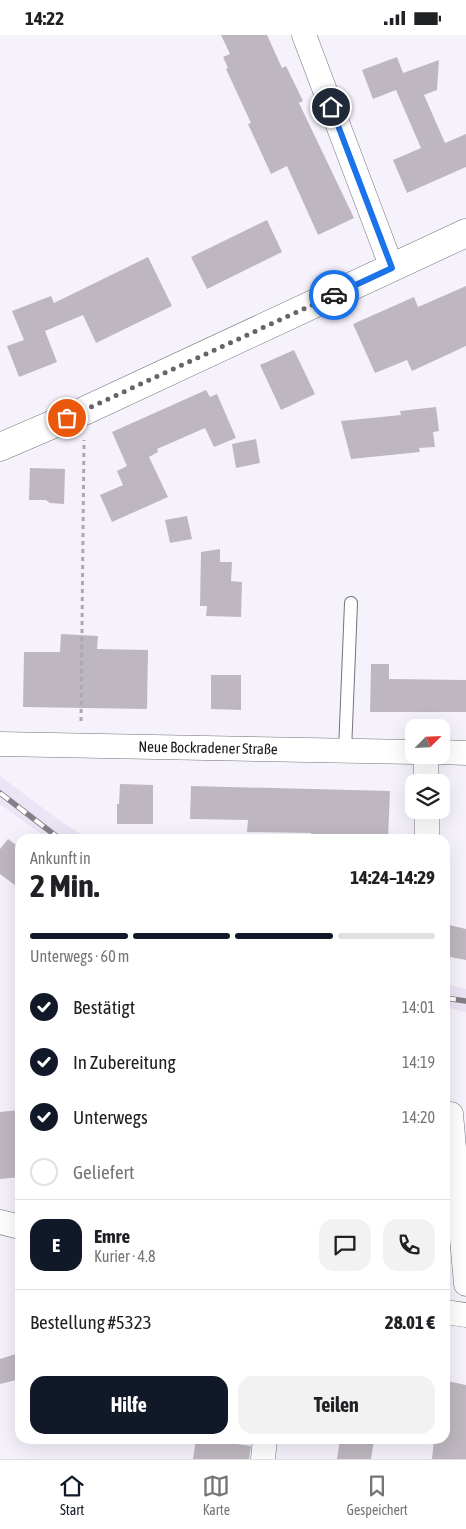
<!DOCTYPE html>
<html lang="de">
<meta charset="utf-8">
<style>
body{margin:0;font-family:"Asap Condensed",sans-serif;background:#f2f2f2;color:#202124;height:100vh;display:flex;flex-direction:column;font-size:19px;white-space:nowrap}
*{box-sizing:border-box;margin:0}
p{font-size:16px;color:#757577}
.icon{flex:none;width:28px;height:28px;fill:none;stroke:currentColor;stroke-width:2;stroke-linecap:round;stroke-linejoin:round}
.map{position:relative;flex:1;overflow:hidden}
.details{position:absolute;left:15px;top:799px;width:435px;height:610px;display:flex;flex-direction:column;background:#fff;border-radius:15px;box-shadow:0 5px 20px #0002}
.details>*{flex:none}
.needle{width:32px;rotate:66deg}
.fabs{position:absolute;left:405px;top:684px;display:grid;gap:10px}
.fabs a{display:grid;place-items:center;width:45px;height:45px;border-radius:10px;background:#fff;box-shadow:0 5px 20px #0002;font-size:25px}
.pin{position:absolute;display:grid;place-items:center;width:42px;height:42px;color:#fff;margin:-21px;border:2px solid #fff;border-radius:50%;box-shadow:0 1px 5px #0007}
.courier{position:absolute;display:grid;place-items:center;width:50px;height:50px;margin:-25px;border:4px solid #1a73e8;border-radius:50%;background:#fff;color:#222;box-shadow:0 1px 6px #0007}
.head em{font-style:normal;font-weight:700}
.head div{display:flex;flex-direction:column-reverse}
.head{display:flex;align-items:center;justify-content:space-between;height:85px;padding:0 15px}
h1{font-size:32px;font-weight:700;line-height:38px}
.bar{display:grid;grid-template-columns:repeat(4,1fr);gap:8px 5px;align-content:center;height:60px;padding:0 15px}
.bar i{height:6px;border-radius:4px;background:#e0e0e0}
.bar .current{background:#111827}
.bar p{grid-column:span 4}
.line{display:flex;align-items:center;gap:12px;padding:0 15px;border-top:1px solid #e0e0e0}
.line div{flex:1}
.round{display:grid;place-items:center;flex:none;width:52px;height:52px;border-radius:15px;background:#f2f2f2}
ol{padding:0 15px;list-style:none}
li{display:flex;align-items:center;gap:15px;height:55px}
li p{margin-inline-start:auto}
li .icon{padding:5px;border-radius:50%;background:#111827;color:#fff;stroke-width:4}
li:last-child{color:#757577}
li i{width:28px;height:28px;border:2px solid #e0e0e0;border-radius:50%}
.primary-button{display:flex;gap:10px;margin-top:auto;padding:10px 15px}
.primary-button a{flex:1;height:58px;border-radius:15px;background:#111827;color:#fff;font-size:20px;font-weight:700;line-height:58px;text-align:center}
.primary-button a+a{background:#f2f2f2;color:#202124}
.status{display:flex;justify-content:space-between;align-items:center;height:35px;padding:0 25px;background:#fff;direction:ltr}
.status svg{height:14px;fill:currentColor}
.dock{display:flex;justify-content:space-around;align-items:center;height:70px;border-top:1px solid #e0e0e0;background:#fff;font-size:14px;color:#757577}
.dock a{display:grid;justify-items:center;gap:2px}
.dock .current{color:#111827}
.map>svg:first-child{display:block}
.built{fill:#ebe4f5}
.building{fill:#beb7bf}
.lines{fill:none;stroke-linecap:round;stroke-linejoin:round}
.service-casing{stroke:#75727a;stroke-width:14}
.minor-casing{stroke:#75727a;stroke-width:25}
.tertiary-casing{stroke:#75727a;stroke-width:29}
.path{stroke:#aba8b0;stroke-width:3;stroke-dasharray:4 4;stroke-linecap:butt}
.service{stroke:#fff;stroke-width:12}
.minor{stroke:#fff;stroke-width:24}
.tertiary{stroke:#fff;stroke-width:28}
.rail-casing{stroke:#827f86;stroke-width:5.5}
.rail{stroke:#fff;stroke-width:4;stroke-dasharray:11;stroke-linecap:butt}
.done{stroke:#67646a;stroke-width:5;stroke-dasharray:0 9}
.route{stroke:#1a73e8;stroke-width:6}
.labels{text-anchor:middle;stroke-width:4;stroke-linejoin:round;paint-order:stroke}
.street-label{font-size:15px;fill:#1a181c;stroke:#fff}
</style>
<div class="status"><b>14:22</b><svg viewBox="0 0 49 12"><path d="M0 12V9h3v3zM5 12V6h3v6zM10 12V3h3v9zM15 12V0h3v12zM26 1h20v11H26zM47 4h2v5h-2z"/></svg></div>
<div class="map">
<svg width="466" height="1424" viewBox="0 0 466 1424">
<rect width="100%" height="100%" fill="#f6f2fc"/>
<g class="built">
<path d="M0 741 59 785 88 804H48L0 769Z"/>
<path d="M445 949 466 954V977L445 972Z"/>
</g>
<g class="building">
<path d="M221 0H267L282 33 286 31 303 66 299 68 354 183 318 200 287 131 271 139 248 89 251 88 226 34 228 33 223 22 230 19Z"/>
<path d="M397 22 403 38 439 25 437 55 424 60 445 108 466 99V132L407 158 393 125 421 113 396 55 373 64 362 35Z"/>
<path d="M267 185 282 217 207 254 191 222Z"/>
<path d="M148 222 172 271 96 308 83 280 45 296 57 327 19 342 7 311 24 305 12 276 51 261 54 268Z"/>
<path d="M466 251V311L412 336 407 325 375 338 353 289 414 262 418 272Z"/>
<path d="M294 315 315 359 281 375 260 330Z"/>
<path d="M206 355 210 362 217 359 236 403 214 412 205 393 157 414 158 417 149 422 168 462 112 487 100 460 123 450 117 436 127 431 112 397Z"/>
<path d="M436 372 439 396 433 397 435 412 419 413 420 417 351 424 341 386 401 380 400 376Z"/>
<path d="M256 404 260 428 236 433 232 409Z"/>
<path d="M30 433 65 434 64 469 50 468 46 465H29Z"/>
<path d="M187 481 192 504 170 508 165 485Z"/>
<path d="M220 514V527H232L231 546 242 547 241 582 206 581 207 571H200L201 517Z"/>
<path d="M61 599 98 601 97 614 148 615 147 674 23 672 24 617H60Z"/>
<path d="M371 629H389V644L466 645V677H370Z"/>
<path d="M211 640H241V675L211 674Z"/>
<path d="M120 749 153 750V789H117V769H119Z"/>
<path d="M191 751 390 756 388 804 340 802V804H311V798L247 797 248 785 190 784Z"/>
<path d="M8 804 20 813V854L0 839V814Z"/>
<path d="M445 889 466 894V925L445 921Z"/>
<path d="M20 1075V1142L0 1144V1077Z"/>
<path d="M16 1319 20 1334V1344L0 1349V1324Z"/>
<path d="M447 1346 466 1350V1424H432L434 1404H445V1356Z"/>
<path d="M196 1404H216V1406L251 1411 249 1424H193Z"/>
<path d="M340 1404 374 1406 371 1424H337Z"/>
</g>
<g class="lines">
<g class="service-casing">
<path id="service" d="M345 716 351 568"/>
</g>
<g class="minor-casing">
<g id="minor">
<path d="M304 0 392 233"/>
<path id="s1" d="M0 709 414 717"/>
<path d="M441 717 466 718"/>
<path d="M426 720V748"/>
<path d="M427 775V804"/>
<path d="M451 1079 466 1249"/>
<path d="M0 1187 20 1192"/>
<path d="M445 1277 466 1280"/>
<path d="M263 1424 265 1404"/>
</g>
</g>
<g class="tertiary-casing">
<path id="tertiary" d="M0 412 84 376 466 198"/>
</g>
<path class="path" d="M81 686 84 405"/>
<use href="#service" class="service"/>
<use href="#minor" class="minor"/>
<use href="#tertiary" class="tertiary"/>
<g class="rail-casing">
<g id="rail">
<path d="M0 758 60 804"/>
<path d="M445 963 466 966"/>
</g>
</g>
<use href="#rail" class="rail"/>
</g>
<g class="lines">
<path class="done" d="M67 383 334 260"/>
<path class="route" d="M331 72 392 233 334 260"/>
</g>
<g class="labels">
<g class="street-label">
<text dy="5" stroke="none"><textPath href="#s1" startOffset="208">Neue Bockradener Straße</textPath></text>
</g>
</g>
</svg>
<div class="fabs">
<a><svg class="needle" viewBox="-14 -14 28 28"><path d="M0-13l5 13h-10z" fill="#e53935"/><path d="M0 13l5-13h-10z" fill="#757577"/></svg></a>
<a><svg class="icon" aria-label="layers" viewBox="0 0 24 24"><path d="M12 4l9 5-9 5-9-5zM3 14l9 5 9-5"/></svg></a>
</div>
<div class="pin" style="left:67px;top:383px;background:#ea580c"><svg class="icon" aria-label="bag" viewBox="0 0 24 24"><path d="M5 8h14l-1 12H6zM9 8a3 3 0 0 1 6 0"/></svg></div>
<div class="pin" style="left:331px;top:72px;background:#1f2937"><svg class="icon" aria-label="home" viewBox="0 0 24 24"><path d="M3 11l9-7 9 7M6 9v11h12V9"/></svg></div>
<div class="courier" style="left:334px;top:260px"><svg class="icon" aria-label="car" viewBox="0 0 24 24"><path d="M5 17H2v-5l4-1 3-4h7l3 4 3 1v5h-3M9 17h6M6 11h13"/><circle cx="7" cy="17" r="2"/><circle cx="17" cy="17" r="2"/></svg></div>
<section class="details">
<div class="head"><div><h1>2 Min.</h1><p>Ankunft in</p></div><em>14:24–14:29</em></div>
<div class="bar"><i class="current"></i><i class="current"></i><i class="current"></i><i></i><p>Unterwegs · 60 m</p></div>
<ol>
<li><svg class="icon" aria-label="check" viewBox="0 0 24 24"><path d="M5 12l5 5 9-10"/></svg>Bestätigt<p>14:01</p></li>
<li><svg class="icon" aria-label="check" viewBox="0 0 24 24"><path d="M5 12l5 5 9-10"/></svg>In Zubereitung<p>14:19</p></li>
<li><svg class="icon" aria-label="check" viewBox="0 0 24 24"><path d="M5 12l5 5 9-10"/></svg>Unterwegs<p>14:20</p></li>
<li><i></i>Geliefert</li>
</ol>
<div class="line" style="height:90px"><b class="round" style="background:#111827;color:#fff">E</b><div><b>Emre</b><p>Kurier · 4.8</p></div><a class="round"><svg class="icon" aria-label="chat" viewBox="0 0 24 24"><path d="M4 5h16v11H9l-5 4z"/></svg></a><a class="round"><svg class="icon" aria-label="phone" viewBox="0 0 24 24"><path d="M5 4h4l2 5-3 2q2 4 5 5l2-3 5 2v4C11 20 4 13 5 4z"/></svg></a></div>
<div class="line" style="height:65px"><div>Bestellung #5323</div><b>28.01 €</b></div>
<div class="primary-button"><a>Hilfe</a><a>Teilen</a></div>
</section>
</div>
<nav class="dock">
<a class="current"><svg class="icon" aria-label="home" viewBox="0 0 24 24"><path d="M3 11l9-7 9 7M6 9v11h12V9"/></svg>Start</a>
<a><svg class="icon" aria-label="map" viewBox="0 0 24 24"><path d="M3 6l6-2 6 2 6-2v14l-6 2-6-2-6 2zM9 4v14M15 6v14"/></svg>Karte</a>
<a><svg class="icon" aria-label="saved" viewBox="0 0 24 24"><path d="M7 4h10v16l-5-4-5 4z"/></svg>Gespeichert</a>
</nav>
